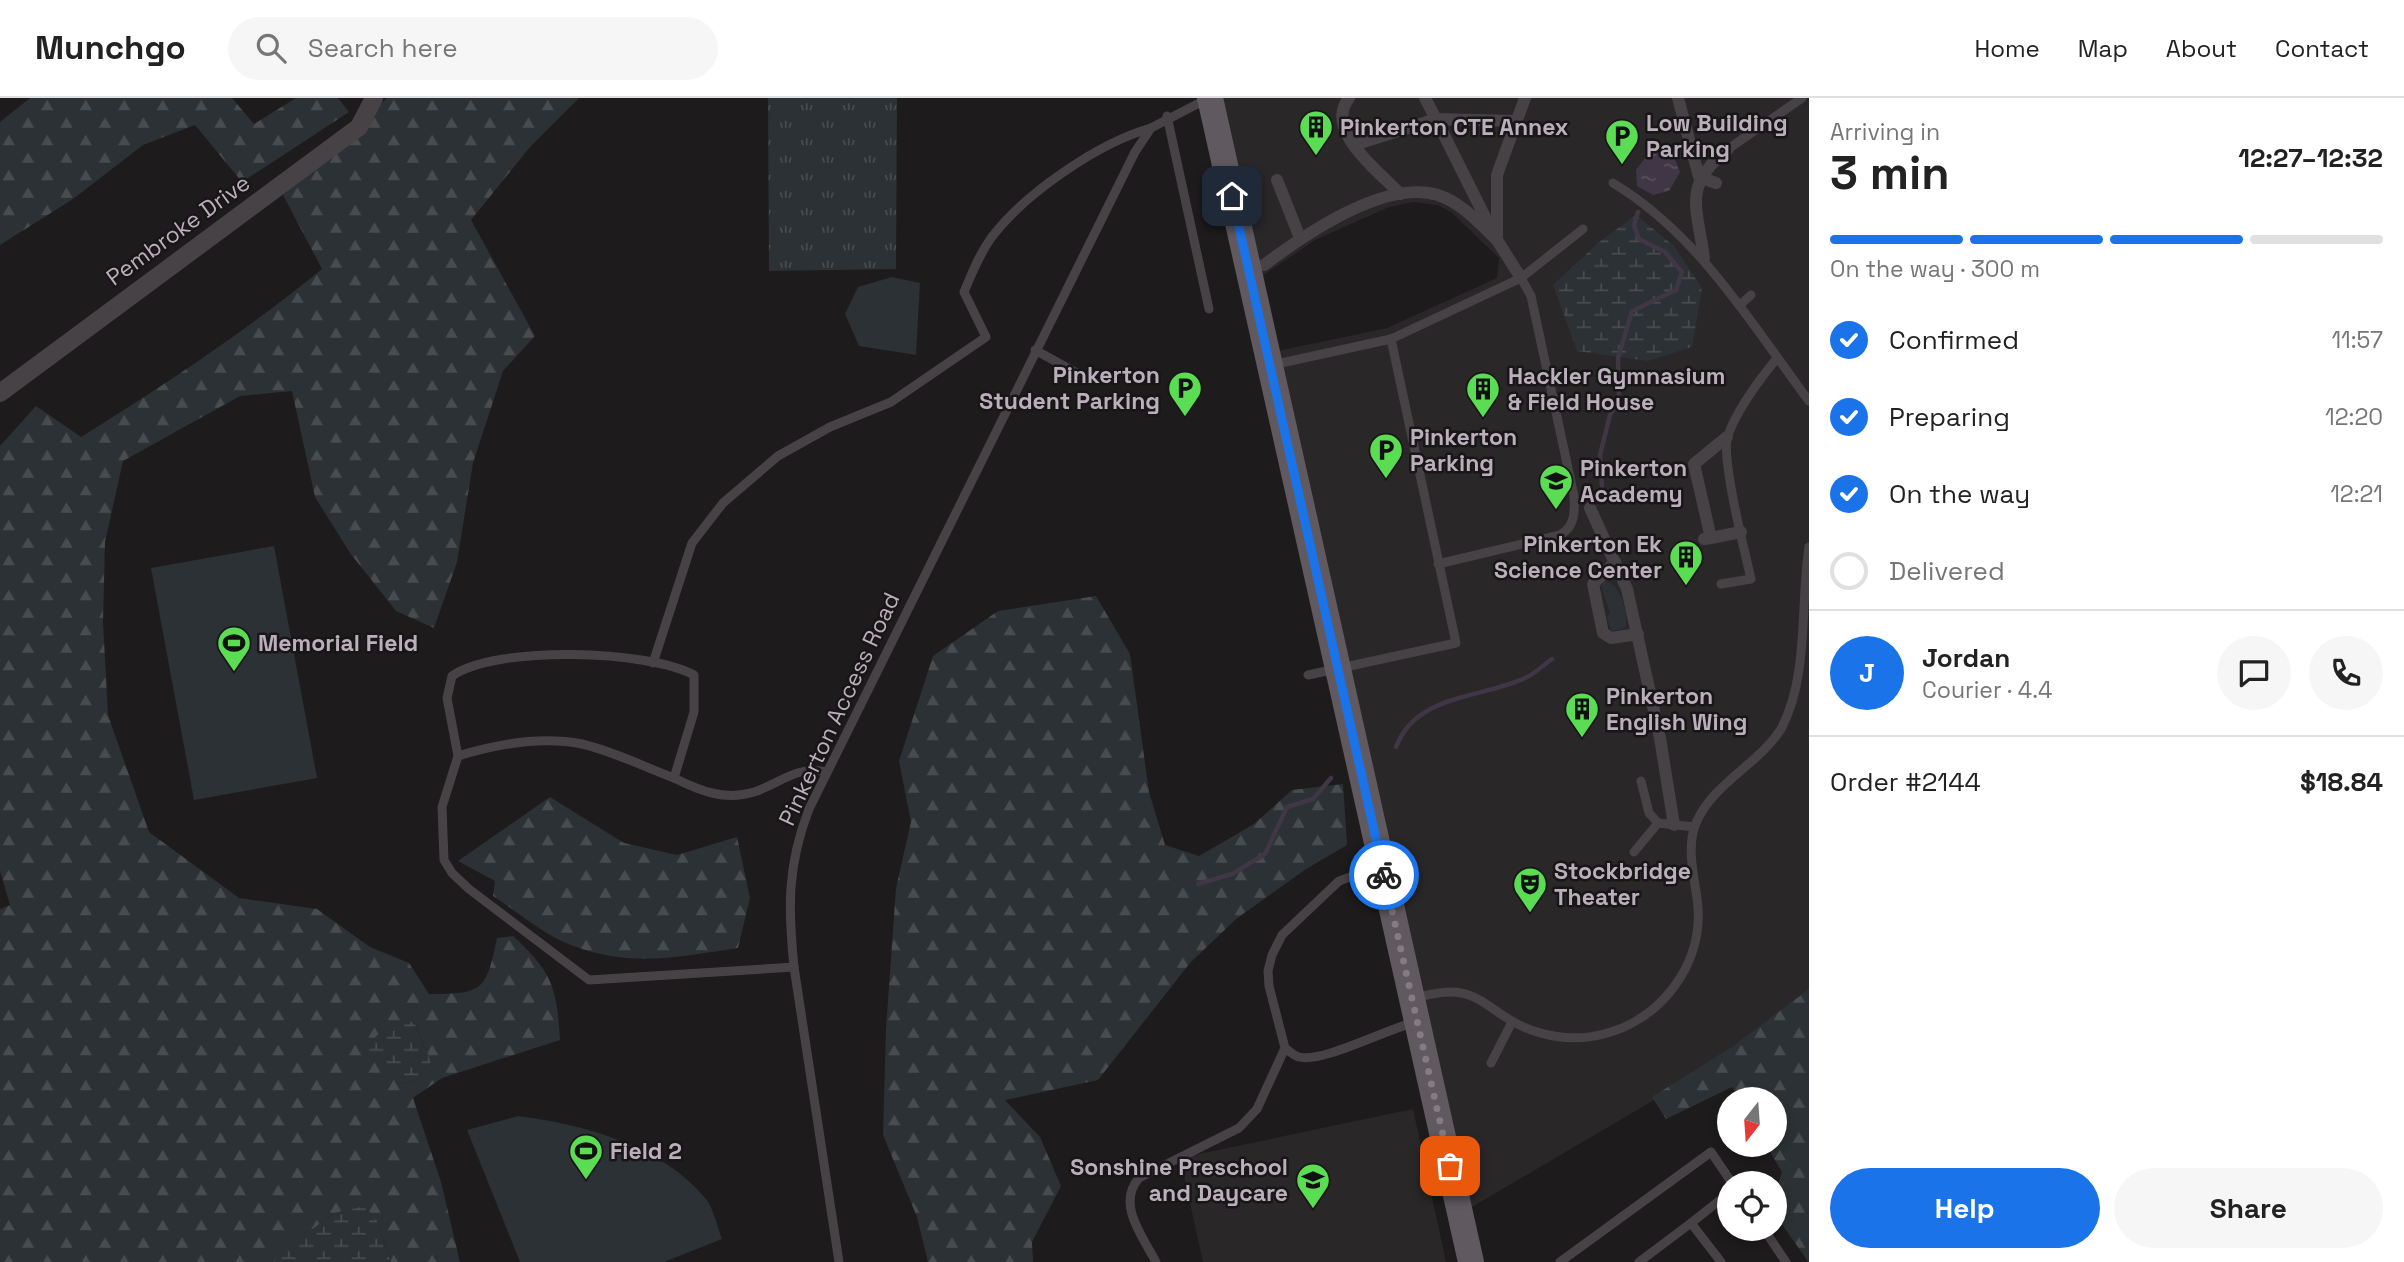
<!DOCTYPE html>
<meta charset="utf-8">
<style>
body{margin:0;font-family:"Space Grotesk",sans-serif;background:#f6f6f6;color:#222;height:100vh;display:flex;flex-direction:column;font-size:26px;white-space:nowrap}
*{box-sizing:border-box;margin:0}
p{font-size:23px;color:#767676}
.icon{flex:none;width:38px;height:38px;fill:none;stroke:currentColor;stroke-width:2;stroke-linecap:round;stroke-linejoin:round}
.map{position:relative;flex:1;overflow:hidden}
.drawer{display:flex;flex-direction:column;background:#fff;width:595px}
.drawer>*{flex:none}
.needle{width:46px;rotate:197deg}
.buttons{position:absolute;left:1717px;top:989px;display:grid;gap:14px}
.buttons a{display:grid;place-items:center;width:70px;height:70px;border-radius:50%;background:#fff;box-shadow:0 4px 10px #0003;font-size:35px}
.pin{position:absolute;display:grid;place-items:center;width:60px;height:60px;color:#fff;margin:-30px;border-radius:14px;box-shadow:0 4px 10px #0006}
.courier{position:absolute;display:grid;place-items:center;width:70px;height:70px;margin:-35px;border:5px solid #1a73e8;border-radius:50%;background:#fff;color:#222;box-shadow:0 2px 9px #0007}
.headline em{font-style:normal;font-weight:800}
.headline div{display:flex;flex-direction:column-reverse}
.headline{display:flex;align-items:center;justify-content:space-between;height:119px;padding:0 21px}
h1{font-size:46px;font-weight:800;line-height:52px}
.bar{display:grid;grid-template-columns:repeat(4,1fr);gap:10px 7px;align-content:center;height:84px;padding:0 21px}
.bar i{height:9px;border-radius:5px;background:#e0e0e0}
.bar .current{background:#1a73e8}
.bar p{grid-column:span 4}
.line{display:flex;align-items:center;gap:18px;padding:0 21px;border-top:2px solid #e0e0e0}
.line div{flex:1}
.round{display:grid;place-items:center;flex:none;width:74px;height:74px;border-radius:37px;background:#f6f6f6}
ol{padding:0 21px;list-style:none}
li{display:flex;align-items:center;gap:21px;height:77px}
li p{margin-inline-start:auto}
li .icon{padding:7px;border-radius:50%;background:#1a73e8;color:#fff;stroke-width:4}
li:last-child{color:#767676}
li i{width:38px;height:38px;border:4px solid #e0e0e0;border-radius:50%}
.button{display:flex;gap:14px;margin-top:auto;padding:14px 21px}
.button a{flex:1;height:80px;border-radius:42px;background:#1a73e8;color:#fff;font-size:28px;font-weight:800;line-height:80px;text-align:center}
.button a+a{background:#f6f6f6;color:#222}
header{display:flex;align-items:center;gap:42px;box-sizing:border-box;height:98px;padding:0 35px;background:#fff;border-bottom:2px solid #e0e0e0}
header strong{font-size:33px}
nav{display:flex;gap:38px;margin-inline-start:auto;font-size:24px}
.search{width:490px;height:63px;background:#f6f6f6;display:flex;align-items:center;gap:18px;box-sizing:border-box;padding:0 24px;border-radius:38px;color:#767676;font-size:26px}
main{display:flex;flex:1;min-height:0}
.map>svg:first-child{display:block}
.built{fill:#2a2729}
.grass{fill:url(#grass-tufts)}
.forest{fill:url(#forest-firs);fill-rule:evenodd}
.wetland{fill:url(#wetland-marsh)}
.garden{fill:#2b3134}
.water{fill:url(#water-ripples)}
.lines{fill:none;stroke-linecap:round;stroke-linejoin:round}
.stream{stroke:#403645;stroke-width:4.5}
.service{stroke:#474246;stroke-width:9}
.pedestrian{stroke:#474246;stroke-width:12}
.minor{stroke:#474246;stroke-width:18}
.primary{stroke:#605960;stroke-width:26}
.done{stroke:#847b83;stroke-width:7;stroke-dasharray:0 12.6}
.route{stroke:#1a73e8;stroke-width:9}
.labels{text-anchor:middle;stroke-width:5;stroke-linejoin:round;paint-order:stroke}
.poi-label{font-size:23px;font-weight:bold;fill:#bbafbb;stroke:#181617;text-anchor:start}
.street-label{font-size:23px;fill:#bbafbb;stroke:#181617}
</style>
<header>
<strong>Munchgo</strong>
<div class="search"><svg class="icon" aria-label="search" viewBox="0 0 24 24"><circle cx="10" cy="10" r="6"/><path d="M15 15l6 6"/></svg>Search here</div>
<nav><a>Home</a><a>Map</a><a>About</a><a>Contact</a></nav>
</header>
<main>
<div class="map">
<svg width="1809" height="1164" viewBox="0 0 1809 1164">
<defs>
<pattern id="grass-tufts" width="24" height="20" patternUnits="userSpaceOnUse" patternTransform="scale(1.75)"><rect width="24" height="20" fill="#2b3134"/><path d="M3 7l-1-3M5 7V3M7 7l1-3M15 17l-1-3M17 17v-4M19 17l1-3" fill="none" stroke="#484c4f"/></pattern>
<pattern id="forest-firs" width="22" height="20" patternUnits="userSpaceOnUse" patternTransform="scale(1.75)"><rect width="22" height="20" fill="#2b3134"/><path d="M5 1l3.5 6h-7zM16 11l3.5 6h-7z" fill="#484c4f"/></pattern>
<pattern id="wetland-marsh" width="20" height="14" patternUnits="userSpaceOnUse" patternTransform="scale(1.75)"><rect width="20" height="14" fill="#2b3134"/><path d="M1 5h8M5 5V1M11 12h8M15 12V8" fill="none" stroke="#484c4f"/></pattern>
<pattern id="water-ripples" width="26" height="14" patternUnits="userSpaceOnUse" patternTransform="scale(1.75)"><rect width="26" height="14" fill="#403645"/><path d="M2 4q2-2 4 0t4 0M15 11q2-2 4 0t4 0" fill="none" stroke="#5a515e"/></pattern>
</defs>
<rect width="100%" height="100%" fill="#1d1b1c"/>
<g class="built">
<path d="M1210 0H1809V911L1460 1116 1267 255 1387 230 1497 180 1499 160 1452 115 1438 107 1413 104 1389 109 1315 142 1252 185Z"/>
<path d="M1413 1011 1446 1164H1203L1180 1060Z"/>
</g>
<path class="grass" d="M768 0H897L896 171 769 173Z"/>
<g class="forest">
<path d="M30 0H232L254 26 296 0H338L349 14 242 84 195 27 143 47 73 101 0 147V24Z"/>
<path d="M387 0H579L530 49 471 122 535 238 503 273 473 365 457 464 434 530 396 513 350 455 315 399 292 293 240 298 123 363 105 444 103 524 108 617 149 734 239 800 317 811 370 849 409 865 429 896C483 896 486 893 497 840L513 838C552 874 557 889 560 942L442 980 413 1000 441 1084 460 1164H391L377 1123 334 1115 313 1131 283 1143 275 1164H0V811L10 807 0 773V348L36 308 81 339C165 287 246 233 322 171L283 97ZM414 924 431 964 414 983 401 985Z"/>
<path d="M1096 498 1130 556 1149 694 1165 747 1199 758 1254 726 1292 692 1343 686 1347 747 1306 771 1236 821 1190 865 1098 982 1005 1002 1040 1039 1061 1088 1032 1144 1033 1164H928L917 1119 883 1037 886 931 896 790 911 724 899 663 933 558 998 513Z"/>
<path d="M550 699 624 745 677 757 737 739 750 800 738 850C678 859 630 870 571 847 544 837 518 814 493 798L495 783 458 763Z"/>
<path d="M1809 891V1164H1808C1785 1127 1766 1119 1782 1074L1766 1047 1774 1046V1001H1739L1732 989 1666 1021 1652 999 1732 949Z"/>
</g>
<g class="wetland">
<path d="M1636 117 1674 148 1702 190 1692 249 1648 263 1577 253 1553 187 1598 145Z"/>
<path d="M389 924H414L431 964 414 983 401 985 378 968 364 952Z"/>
<path d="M365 1108 377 1123 391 1164H275L282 1143 313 1131 334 1115Z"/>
</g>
<g class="garden">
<path d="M892 179 920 185 916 257 859 248 845 216 858 189Z"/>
<path d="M274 448 317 680 194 702 151 470Z"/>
<path d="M1604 483C1621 485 1628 516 1626 530L1611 533 1607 519 1610 515 1601 488Z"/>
<path d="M518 1018C583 1026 663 1048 706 1101 714 1111 717 1129 722 1141L664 1164H520L467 1032Z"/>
</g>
<path class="water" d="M1659 54 1673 57 1680 74 1669 93 1653 97 1637 88 1636 72 1648 56Z"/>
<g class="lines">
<g class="stream">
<path d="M1602 388 1600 357 1610 317 1619 303 1618 260 1632 213 1676 192 1682 174 1665 154 1639 141 1634 127 1638 114"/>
<path d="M1396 649C1417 595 1481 601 1525 580 1535 576 1543 567 1552 561"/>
<path d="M1198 786 1232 776 1265 756 1287 709 1313 701 1331 680"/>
</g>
<g class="service">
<path d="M1167 18 1209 211"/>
<path d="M1728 51 1802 0"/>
<path d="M1613 85C1699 137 1750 224 1809 303"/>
<path d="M1740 207 1751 197"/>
<path d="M1035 252 1084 279"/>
<path d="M1272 267 1391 241 1521 180 1583 131"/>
<path d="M1438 466 1560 437C1575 429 1575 413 1574 398L1531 198 1521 180"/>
<path d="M1721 486 1751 481C1745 454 1720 358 1728 337 1738 310 1759 282 1777 260"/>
<path d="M653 565 692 445 723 405 778 358 830 329 891 304 986 239 964 194C972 175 979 157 991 140 1024 96 1098 45 1151 30"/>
<path d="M1308 577 1456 545 1391 241"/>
<path d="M458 658C497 646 541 638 582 646 613 653 644 669 674 680L694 614V577C648 552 496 547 452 578L447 600 458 658 442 709 444 762 452 775 469 791 589 882 794 869C788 810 787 768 809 711L1135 54 1151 30 1207 1"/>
<path d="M674 680C700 693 725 703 754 694 781 685 797 667 827 674"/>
<path d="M1641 683 1649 715 1658 725 1694 729"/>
<path d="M1634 754 1658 725"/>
<path d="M1381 768 1339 783 1282 837 1272 857 1268 873 1269 888 1285 950C1289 953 1294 958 1299 959 1323 965 1386 931 1416 924"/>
<path d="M794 869 839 1164"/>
<path d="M1414 900C1429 897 1445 892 1461 895 1480 898 1495 914 1512 923 1539 939 1574 944 1604 936 1660 922 1702 868 1698 810 1696 783 1685 752 1696 725 1713 685 1758 667 1781 631 1809 579 1800 507 1809 449"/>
<path d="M1491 965 1512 924"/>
<path d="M1691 1125 1729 1095"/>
<path d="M1763 1130 1786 1164"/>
<path d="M1156 1164C1143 1139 1116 1106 1139 1080L1239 1030 1257 1011 1285 950"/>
<path d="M1560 1164 1711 1054 1732 1085"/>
<path d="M1639 1164 1691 1125 1721 1164"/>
</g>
<g class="pedestrian">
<path d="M1349 0C1323 33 1380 74 1400 96"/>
<path d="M1678 0 1699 79 1716 85"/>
<path d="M1354 47 1436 21 1425 0"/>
<path d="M1277 82 1300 140"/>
<path d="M1492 133 1436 21 1516 23"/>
<path d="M1704 160C1697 108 1682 88 1728 51"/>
<path d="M1264 167C1304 137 1385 81 1438 97 1462 105 1479 125 1497 142"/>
<path d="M1521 180 1497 142V77L1525 0"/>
<path d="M1590 410 1627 491 1660 640 1674 727"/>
<path d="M1711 440 1741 434"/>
<path d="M1704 441 1711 440 1694 366 1727 339"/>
<path d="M1615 464 1593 486 1603 535 1611 540 1638 536"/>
</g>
<path class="minor" d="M0 295 359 29 374 0"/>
<path class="primary" d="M1210 0 1471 1164"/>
</g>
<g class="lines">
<path class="done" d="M1384 777 1450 1068"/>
<path class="route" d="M1232 98 1384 777"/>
</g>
<defs>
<g id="building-pin" transform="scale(1.75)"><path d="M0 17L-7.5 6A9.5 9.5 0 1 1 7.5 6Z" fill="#5add53" stroke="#181617"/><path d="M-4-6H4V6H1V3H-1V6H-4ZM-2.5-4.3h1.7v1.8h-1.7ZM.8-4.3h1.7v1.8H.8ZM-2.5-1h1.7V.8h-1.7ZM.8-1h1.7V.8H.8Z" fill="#111"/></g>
<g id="parking-pin" transform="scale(1.75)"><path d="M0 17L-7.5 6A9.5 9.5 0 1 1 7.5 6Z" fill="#5add53" stroke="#181617"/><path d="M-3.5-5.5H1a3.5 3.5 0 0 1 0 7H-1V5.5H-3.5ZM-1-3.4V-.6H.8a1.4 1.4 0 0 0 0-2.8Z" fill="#111"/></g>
<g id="school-pin" transform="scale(1.75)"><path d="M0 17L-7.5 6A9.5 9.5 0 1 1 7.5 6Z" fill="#5add53" stroke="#181617"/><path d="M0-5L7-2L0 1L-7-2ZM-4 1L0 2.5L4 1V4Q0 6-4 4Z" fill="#111"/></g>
<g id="stadium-pin" transform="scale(1.75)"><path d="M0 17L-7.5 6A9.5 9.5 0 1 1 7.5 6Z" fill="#5add53" stroke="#181617"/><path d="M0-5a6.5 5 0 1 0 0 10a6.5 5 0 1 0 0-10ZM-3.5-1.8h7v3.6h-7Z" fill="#111"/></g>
<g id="theatre-pin" transform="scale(1.75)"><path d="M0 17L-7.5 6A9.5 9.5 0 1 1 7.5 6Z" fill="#5add53" stroke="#181617"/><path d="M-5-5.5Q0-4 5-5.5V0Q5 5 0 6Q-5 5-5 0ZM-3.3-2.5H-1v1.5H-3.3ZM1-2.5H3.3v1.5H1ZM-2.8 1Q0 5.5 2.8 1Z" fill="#111"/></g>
</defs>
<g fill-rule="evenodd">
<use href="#building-pin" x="1316" y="29"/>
<use href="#parking-pin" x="1622" y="38"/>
<use href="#parking-pin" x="1185" y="290"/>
<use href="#building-pin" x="1483" y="291"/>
<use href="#parking-pin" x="1386" y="352"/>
<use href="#school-pin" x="1556" y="383"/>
<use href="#building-pin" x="1686" y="459"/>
<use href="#stadium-pin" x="234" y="545"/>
<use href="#building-pin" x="1582" y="611"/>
<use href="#theatre-pin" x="1530" y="786"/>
<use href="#stadium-pin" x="586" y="1053"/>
<use href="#school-pin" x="1313" y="1082"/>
</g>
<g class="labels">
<g class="poi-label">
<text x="1646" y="33">Low Building<tspan x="1646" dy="26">Parking</tspan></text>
<text x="1340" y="37">Pinkerton CTE Annex</text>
<text x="1160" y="285" text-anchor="end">Pinkerton<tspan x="1160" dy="26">Student Parking</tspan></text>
<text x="1508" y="286">Hackler Gymnasium<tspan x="1508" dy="26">&amp; Field House</tspan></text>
<text x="1410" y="347">Pinkerton<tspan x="1410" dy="26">Parking</tspan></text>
<text x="1580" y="378">Pinkerton<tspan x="1580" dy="26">Academy</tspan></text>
<text x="1662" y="454" text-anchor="end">Pinkerton Ek<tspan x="1662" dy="26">Science Center</tspan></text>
<text x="258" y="553">Memorial Field</text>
<text x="1606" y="606">Pinkerton<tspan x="1606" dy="26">English Wing</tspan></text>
<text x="1554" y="781">Stockbridge<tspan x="1554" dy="26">Theater</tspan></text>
<text x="610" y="1061">Field 2</text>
<text x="1288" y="1077" text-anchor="end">Sonshine Preschool<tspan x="1288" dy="26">and Daycare</tspan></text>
</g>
<g class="street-label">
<text transform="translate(178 132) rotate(-36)" y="8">Pembroke Drive</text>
<text transform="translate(839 611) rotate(-65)" y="8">Pinkerton Access Road</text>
</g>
</g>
</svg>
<div class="buttons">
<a><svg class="needle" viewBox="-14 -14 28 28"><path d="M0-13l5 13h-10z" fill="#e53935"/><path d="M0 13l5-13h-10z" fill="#767676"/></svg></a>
<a><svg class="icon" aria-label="locate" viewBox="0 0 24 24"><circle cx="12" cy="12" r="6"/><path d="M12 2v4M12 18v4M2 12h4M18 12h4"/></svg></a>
</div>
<div class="pin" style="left:1450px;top:1068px;background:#ea580c"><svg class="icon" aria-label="bag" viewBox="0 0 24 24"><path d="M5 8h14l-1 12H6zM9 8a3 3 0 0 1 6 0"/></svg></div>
<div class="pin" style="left:1232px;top:98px;background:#1f2937"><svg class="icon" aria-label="home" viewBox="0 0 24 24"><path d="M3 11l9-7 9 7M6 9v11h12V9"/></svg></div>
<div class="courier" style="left:1384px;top:777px"><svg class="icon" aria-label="bike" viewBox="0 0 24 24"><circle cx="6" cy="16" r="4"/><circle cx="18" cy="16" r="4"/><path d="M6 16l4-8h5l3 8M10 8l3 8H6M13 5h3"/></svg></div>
</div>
<section class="drawer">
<div class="headline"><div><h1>3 min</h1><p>Arriving in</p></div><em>12:27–12:32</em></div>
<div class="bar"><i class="current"></i><i class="current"></i><i class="current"></i><i></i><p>On the way · 300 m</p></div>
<ol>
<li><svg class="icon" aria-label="check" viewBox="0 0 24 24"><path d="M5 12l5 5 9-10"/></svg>Confirmed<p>11:57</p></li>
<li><svg class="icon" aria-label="check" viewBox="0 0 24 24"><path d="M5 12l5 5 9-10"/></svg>Preparing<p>12:20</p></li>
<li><svg class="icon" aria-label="check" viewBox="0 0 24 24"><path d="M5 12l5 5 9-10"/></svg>On the way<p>12:21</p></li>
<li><i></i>Delivered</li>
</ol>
<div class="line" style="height:126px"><b class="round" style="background:#1a73e8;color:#fff">J</b><div><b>Jordan</b><p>Courier · 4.4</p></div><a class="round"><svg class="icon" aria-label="chat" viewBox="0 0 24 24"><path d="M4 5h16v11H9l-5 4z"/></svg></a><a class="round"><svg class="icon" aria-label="phone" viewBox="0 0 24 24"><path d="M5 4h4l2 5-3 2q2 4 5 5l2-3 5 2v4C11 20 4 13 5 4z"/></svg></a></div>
<div class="line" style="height:91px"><div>Order #2144</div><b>$18.84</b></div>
<div class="button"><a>Help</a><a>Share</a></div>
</section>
</main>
